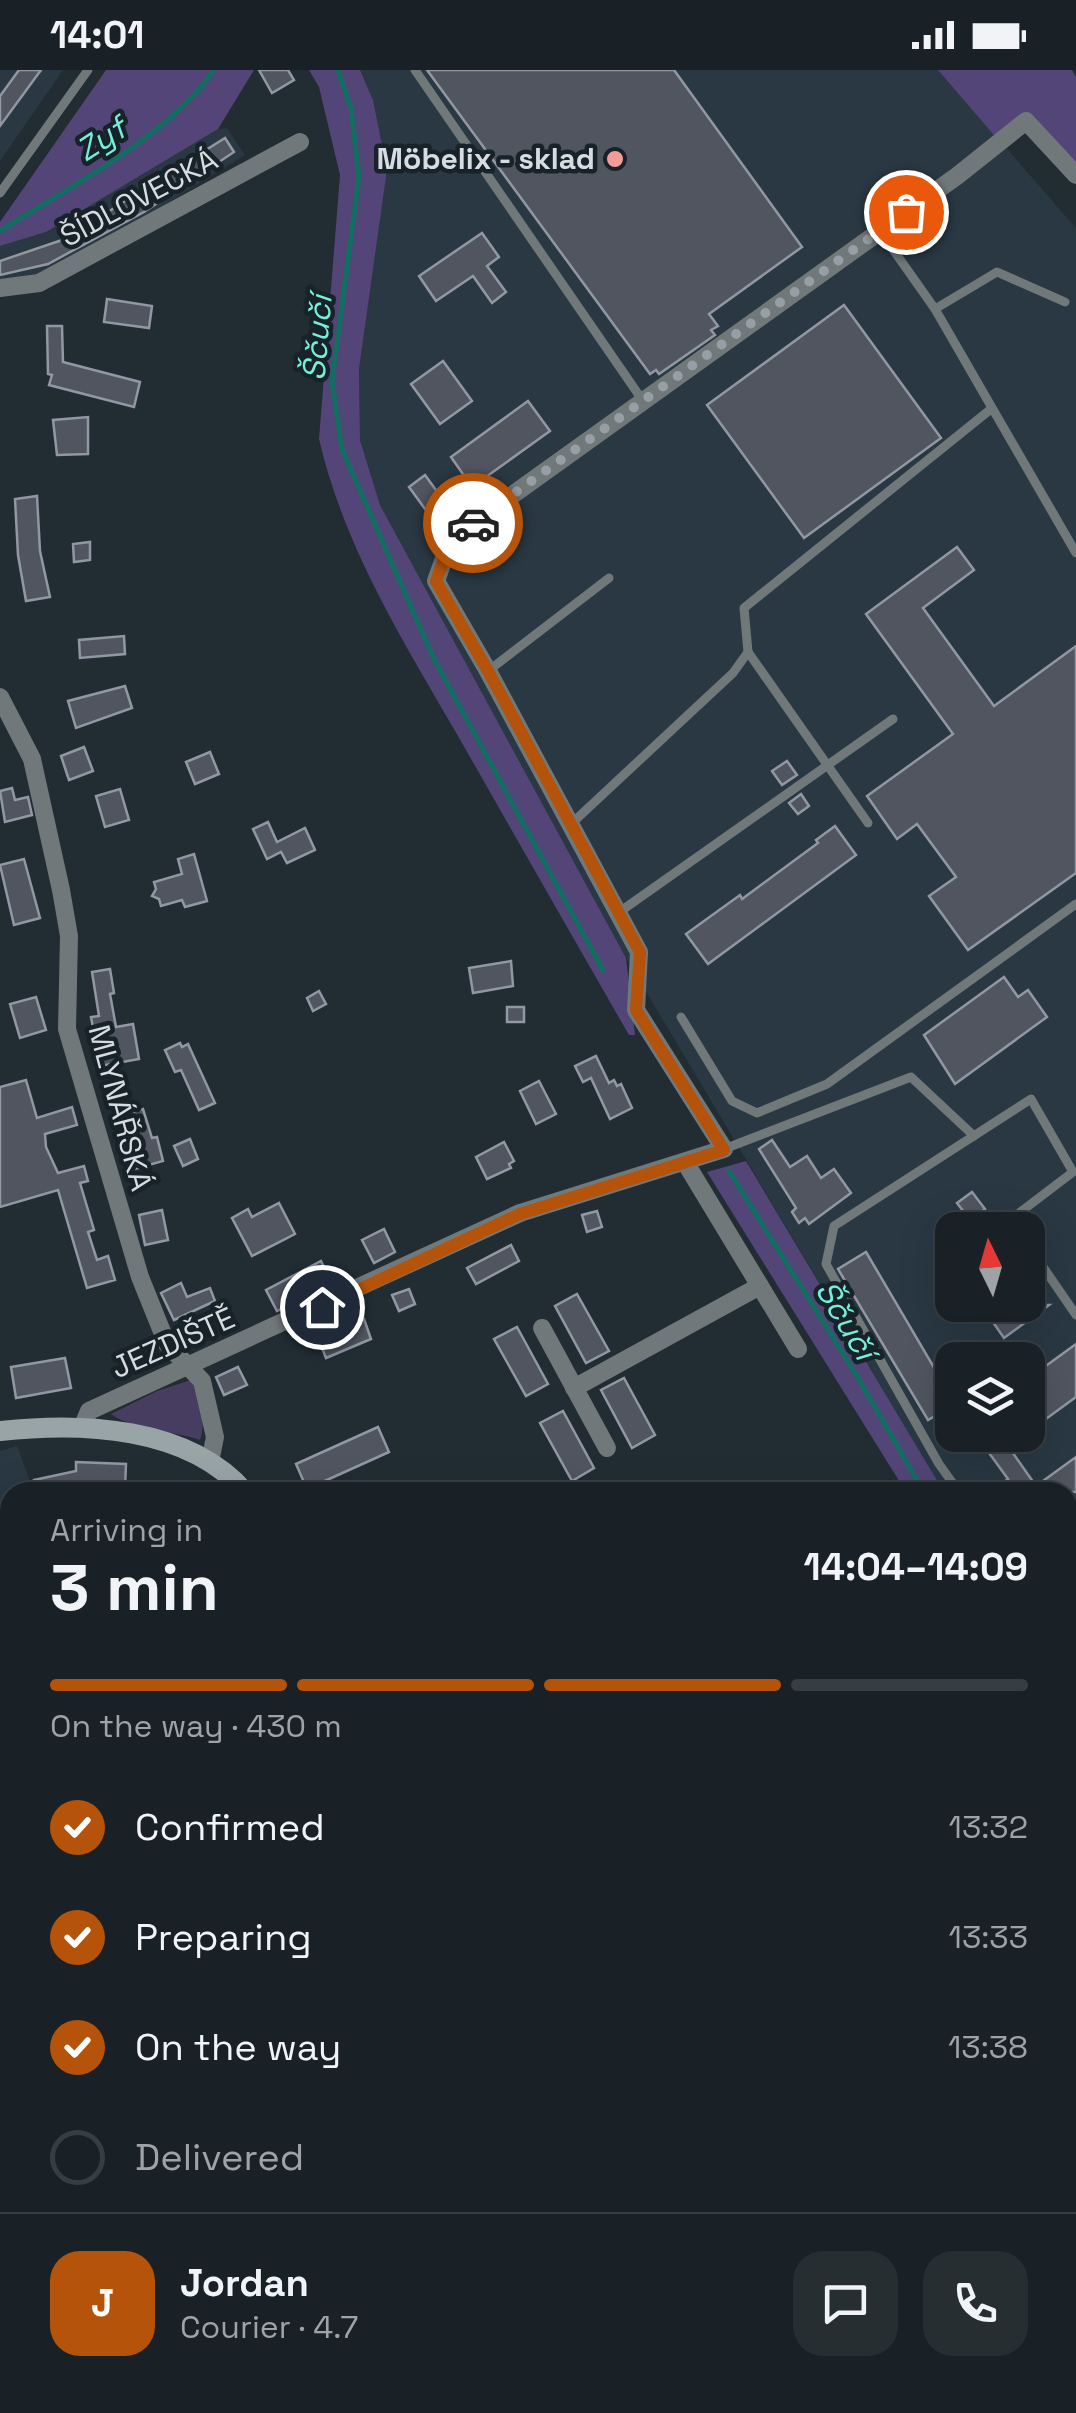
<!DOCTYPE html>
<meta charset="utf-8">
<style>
body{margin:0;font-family:"Space Grotesk",sans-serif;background:#262e32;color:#f1f3f6;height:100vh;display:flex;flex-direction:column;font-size:38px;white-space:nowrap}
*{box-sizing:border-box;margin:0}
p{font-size:32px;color:#9fa3a7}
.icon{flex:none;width:55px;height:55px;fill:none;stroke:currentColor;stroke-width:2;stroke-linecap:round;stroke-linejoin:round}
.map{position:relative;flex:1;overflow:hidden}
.panel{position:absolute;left:0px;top:1412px;width:1078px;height:932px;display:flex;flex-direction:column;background:#192126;border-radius:30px 30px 0 0;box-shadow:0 10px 40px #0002,0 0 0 2px #373e43}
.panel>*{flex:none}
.needle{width:65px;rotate:355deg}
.fabs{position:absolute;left:935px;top:1142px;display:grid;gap:20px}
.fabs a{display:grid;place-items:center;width:110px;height:110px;border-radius:20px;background:#192126;box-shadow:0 10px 40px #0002,0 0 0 2px #373e43;font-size:50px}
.pin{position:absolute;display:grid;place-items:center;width:85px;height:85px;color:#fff;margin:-42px;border:5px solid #fff;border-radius:50%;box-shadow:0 2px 10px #0007}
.courier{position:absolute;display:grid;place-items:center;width:100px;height:100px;margin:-50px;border:8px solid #b45309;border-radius:50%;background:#fff;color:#222;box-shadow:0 2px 12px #0007}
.head em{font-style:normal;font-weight:800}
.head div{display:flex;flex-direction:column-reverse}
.head{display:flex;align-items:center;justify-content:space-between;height:170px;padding:0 50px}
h1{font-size:65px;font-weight:800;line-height:75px}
.bar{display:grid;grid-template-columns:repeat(4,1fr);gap:15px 10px;align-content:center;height:120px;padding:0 50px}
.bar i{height:12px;border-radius:8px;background:#373e43}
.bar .active{background:#b45309}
.bar p{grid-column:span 4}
.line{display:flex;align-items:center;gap:25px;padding:0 50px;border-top:2px solid #373e43}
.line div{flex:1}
.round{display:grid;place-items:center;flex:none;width:105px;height:105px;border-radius:30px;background:#262e32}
ol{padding:0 50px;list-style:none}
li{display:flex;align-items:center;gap:30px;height:110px}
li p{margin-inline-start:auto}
li .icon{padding:10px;border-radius:50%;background:#b45309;color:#fff;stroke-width:4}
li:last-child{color:#9fa3a7}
li i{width:55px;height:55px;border:5px solid #373e43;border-radius:50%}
.status{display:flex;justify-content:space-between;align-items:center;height:70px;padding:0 50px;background:#192126;direction:ltr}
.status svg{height:28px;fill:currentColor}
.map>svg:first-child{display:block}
.built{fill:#293843;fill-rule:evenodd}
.green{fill:#463d60}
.forest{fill:#544578}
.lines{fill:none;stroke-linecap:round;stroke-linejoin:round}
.stream{stroke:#116f62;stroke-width:5}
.building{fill:#515560;stroke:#9197a3;stroke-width:2.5}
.lane{stroke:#717879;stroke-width:9}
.street{stroke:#717879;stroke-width:18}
.secondary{stroke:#99a4a6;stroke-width:20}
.done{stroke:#979ea4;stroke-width:10;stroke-dasharray:0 18}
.route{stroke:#b45309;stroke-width:12}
.poi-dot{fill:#f59b97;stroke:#182229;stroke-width:4}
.labels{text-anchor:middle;stroke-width:9;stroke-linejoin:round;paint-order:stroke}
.poi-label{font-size:30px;font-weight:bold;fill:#d6dce1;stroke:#182229;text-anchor:end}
.street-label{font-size:30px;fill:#d6dce1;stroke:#182229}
.water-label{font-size:32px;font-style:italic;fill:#76efda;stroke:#182229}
</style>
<div class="status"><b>14:01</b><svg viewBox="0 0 49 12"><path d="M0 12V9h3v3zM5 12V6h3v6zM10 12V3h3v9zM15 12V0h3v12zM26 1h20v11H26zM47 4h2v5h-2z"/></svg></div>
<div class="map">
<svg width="1076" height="2343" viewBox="0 0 1076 2343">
<rect width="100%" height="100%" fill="#212c33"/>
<g class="built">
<path d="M0 0H63L0 91Z"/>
<path d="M360 0H938L1076 158V1646L1068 1632V1422H944L626 888 380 435 360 370 359 299 387 100 373 30ZM952 1160H1028V1235H952ZM952 1290H1028V1365H952Z"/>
<path d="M227 58 245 85 70 193 0 219V176L46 162 218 59Z"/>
<path d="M17 1376 34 1422H10V1997L0 2000V1381Z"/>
</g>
<g class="green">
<path d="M191 1310C200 1328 207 1351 200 1370 177 1362 126 1357 111 1344L157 1321Z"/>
<path d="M1076 2174V2343H995L996 2335H1068V2181Z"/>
</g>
<g class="forest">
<path d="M106 0H254L218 59 46 162 0 176V152Z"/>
<path d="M309 0H360L373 30 387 100 359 299 360 370 380 435 626 888 635 965H629C572 866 515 766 458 666 403 571 344 477 319 369L340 105 319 17Z"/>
<path d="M938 0H1072L1076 7V105L1027 52 999 71Z"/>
<path d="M746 1091 944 1422H906L707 1102Z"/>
<path d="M1068 1632 1076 1646V1696L1068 1683Z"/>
<path d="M1076 2117V2174L1068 2181V2123Z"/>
</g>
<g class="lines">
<g class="stream">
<path d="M338 0 351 38 359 107 332 311 342 379 434 589 603 900"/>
<path d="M0 161C68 118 169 66 214 0"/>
<path d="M729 1101 857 1306 924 1422"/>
<path d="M1068 1647 1076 1660"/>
<path d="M1068 2148 1076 2142"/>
<path d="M976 2343 977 2335"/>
</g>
</g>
<g class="building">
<path d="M19 0H41L0 56V26Z"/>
<path d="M259 0H288L294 10 272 23Z"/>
<path d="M427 0H674L802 177 709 244 718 256 711 260 715 265 659 304 656 300 650 304Z"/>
<path d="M225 68 234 82 144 142 48 194 0 205V191L65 169Z"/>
<path d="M482 163 499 187 487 196 506 222 492 233 473 206 436 231 419 206Z"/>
<path d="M107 229 152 236 149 258 104 252Z"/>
<path d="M844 235 941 368 804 468 707 335Z"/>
<path d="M47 256H62L63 292 140 312 134 337 49 315 52 305 48 304Z"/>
<path d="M443 291 472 331 440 354 411 314Z"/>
<path d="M528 331 550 361 472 417 451 387Z"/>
<path d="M88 347V384L57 385 53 350Z"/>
<path d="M425 405 441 427 425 439 409 417Z"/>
<path d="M37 426 40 481 50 527 26 531 18 485 15 429Z"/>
<path d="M90 472V490L74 492 73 474Z"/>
<path d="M957 477 974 500 923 538 994 636 1076 576V803L968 880 929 826 956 807 917 754 897 769 867 726 953 664 866 544Z"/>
<path d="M124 566 125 584 80 588 79 570Z"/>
<path d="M125 616 132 638 76 658 68 631Z"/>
<path d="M84 677 93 701 69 710 61 686Z"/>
<path d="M210 682 219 704 195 714 186 692Z"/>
<path d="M787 691 797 705 782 715 772 701Z"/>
<path d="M12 718 15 730 28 727 32 745 5 752 0 721Z"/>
<path d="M120 719 129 750 105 757 96 726Z"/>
<path d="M801 724 809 736 798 744 789 733Z"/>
<path d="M268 752 277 772 305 758 315 780 287 793 281 782 267 789 253 759Z"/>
<path d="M835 756 856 785 708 894 686 864 740 825 742 829 818 773 816 770Z"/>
<path d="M194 784 207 831 185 837 182 830 161 836 159 829 152 826 156 819 154 812 182 804 178 789Z"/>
<path d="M24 789 40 848 14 855 0 795Z"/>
<path d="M511 891 513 916 473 923 469 898Z"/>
<path d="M110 899 114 923 110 924 116 957 133 954 139 989 100 996 91 947 99 946 92 902Z"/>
<path d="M1004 907 1018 927 1028 920 1047 947 955 1014 924 965Z"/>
<path d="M319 921 326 934 313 941 307 928Z"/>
<path d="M36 927 46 960 20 968 10 934Z"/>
<rect x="507" y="937" width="17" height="15"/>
<path d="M180 973 182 977 188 974 215 1033 199 1040 181 1000 175 1002 165 980Z"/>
<path d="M596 986 609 1013 614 1010 617 1016 621 1014 632 1038 610 1049 591 1008 583 1012 575 996Z"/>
<path d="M26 1010 37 1048 72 1037 77 1055 45 1064 46 1077 58 1103 84 1096 88 1111 80 1113 94 1160 88 1162 97 1190 108 1186 115 1210 87 1218 58 1120 0 1137V1017Z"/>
<path d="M539 1011 556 1044 536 1054 520 1021Z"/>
<path d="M143 1039 152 1068 157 1067 163 1091 135 1099 122 1045Z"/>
<path d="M190 1069 198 1089 183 1096 174 1076Z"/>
<path d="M772 1070 790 1097 807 1086 821 1108 834 1099 851 1123 809 1154 805 1148 799 1153 792 1142 796 1138 759 1079Z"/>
<path d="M504 1072 514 1091 509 1094 511 1098 487 1109 476 1087Z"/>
<path d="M972 1122 985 1139 970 1150 957 1133Z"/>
<path d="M279 1133 295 1164 252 1186 232 1148 248 1139 252 1147Z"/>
<path d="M162 1140 168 1170 145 1175 139 1145Z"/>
<path d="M597 1141 602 1157 587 1162 582 1145Z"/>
<path d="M384 1159 395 1182 374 1193 362 1170Z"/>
<path d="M511 1175 519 1191 476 1214 467 1198Z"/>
<path d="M866 1182 952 1328V1336L928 1350 838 1199Z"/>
<path d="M321 1191 332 1214 277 1241 266 1220Z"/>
<path d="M181 1213 187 1227 210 1218 215 1231 174 1250 161 1223Z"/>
<path d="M409 1219 415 1234 399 1241 392 1225Z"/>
<path d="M577 1224 609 1281 586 1293 555 1236Z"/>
<path d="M981 1235H1049L1004 1268Z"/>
<path d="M364 1249 371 1269 326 1288 318 1268Z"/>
<path d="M517 1257 548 1314 526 1326 494 1269Z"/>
<path d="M1076 1274V1327L1028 1362V1309Z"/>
<path d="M65 1288 71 1318 16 1328 11 1297Z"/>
<path d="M238 1297 247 1315 224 1325 216 1307Z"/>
<path d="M624 1308 655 1365 632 1378 601 1320Z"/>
<path d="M563 1341 594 1398 572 1411 540 1353Z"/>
<path d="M378 1357 389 1382 307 1419 296 1394Z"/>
<path d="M976 1365H1023L1008 1376 1036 1416 1076 1387V1422H989L1008 1409Z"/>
<path d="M76 1392 126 1394 125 1419 74 1418 37 1422 34 1410 76 1401Z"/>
</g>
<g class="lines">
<g class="lane">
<path d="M415 0 643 331"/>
<path d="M0 123 88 0"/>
<path d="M880 161 935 239 1076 483"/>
<path d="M935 239 997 202 1065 232"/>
<path d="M748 582 868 753"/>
<path d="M488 601 609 508"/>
<path d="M571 754 733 603 748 582 744 538 991 339"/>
<path d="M618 843 893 649"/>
<path d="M681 947 732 1031 757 1043 827 1014 1076 834"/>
<path d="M724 1079 911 1007 974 1066"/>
<path d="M1028 1175 1076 1245"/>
<path d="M959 1422 939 1394 826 1194 834 1156 1031 1029 1073 1102 1010 1150 1017 1160"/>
<path d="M1068 1579 1076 1592"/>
<path d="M0 1986 10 1984"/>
</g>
<g class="street">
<path d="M0 218 39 213 300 72"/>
<path d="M0 627 32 689 61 820 69 866 67 959 140 1207 167 1274 202 1311 215 1367 210 1392"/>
<path d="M685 1092 798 1279"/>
<path d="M542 1258 607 1378"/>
<path d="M574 1318 760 1216"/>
<path d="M82 1358 89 1341 520 1143 724 1079 636 940 639 882 488 601 436 511 451 469 957 106 1026 51 1076 105"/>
<path d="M0 2011 10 2009"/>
</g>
<g class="secondary">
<path d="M0 1361C81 1352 188 1356 245 1422"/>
<path d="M514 2335 515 2343"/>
</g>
</g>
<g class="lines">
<path class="done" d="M473 453 906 142"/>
<path class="route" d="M322 1237 520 1144 724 1080 636 940 640 882 488 601 436 511 451 469 473 453"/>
</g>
<circle class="poi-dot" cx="615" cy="89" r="10"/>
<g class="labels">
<g class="poi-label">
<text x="595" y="99">Möbelix - sklad</text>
</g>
<g class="street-label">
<text transform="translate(139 128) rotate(-28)" y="10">ŠÍDLOVECKÁ</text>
<text transform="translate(120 1038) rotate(75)" y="10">MLYNÁŘSKÁ</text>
<text transform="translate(173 1273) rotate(-24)" y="10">JEZDIŠTĚ</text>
</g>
<g class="water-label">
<text transform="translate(101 69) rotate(-33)" y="11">Zyf</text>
<text transform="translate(317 268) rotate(-85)" y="11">Ščučí</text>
<text transform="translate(846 1250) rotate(59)" y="11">Ščučí</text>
</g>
</g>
</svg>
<div class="fabs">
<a><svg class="needle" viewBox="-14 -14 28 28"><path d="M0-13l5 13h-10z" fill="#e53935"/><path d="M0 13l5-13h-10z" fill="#9fa3a7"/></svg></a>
<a><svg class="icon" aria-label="layers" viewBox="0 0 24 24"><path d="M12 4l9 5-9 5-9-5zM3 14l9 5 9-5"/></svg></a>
</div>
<div class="pin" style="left:906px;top:142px;background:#ea580c"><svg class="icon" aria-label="bag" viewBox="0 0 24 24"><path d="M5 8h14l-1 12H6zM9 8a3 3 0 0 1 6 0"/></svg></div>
<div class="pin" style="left:322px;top:1237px;background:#1f2937"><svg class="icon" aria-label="home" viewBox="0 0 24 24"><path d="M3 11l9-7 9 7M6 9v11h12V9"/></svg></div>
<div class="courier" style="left:473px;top:453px"><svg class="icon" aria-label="car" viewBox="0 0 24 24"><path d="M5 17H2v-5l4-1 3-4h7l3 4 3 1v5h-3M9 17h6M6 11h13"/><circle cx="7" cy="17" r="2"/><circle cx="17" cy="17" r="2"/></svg></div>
<section class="panel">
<div class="head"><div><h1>3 min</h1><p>Arriving in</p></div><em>14:04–14:09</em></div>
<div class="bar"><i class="active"></i><i class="active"></i><i class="active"></i><i></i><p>On the way · 430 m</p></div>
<ol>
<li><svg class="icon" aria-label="check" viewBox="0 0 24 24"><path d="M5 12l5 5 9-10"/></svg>Confirmed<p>13:32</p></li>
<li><svg class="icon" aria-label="check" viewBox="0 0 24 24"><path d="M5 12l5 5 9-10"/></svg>Preparing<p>13:33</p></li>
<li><svg class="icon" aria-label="check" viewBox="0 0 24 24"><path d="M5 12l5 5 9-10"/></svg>On the way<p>13:38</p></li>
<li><i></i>Delivered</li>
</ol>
<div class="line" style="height:180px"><b class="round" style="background:#b45309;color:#fff">J</b><div><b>Jordan</b><p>Courier · 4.7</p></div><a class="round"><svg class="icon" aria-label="chat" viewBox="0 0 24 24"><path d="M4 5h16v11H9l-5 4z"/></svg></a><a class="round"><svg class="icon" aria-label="phone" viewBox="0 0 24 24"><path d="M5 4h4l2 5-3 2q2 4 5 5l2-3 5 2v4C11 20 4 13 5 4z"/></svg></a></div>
</section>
</div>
